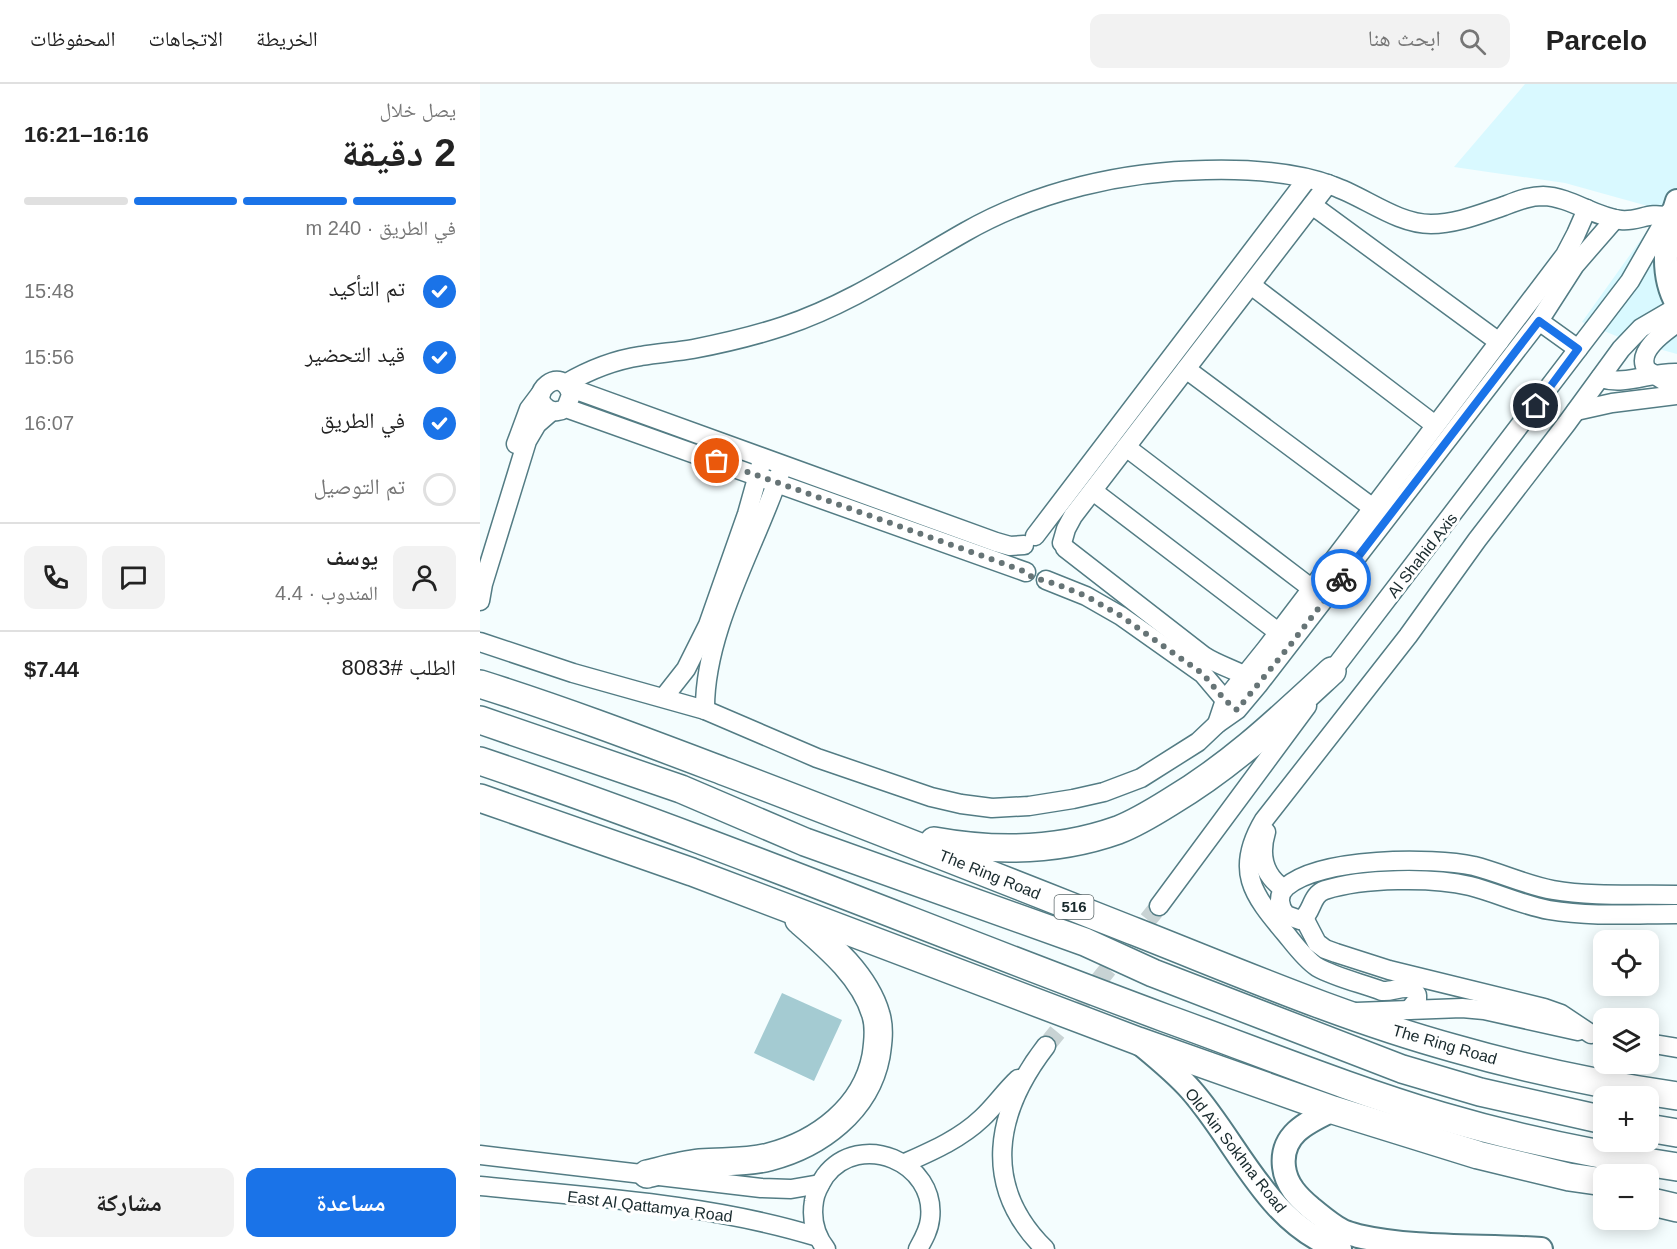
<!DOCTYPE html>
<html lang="ar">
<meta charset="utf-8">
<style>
body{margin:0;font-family:Helvetica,"Noto Naskh Arabic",sans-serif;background:#f2f2f2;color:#222;direction:rtl;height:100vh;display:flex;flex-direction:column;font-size:22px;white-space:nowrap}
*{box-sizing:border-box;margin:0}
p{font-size:20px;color:#767676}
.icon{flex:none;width:33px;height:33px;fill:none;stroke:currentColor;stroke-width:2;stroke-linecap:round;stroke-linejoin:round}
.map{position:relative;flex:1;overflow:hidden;direction:ltr}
.sheet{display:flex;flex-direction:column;background:#fff;width:480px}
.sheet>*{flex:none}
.buttons{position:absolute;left:1113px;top:846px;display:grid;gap:12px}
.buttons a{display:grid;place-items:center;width:66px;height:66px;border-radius:12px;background:#fff;box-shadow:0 3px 15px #0003;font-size:30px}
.pin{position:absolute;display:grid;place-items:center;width:51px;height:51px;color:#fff;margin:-26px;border:3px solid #fff;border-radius:50%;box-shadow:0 2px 6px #0007}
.courier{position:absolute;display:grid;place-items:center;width:60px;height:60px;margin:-30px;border:4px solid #1a73e8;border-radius:50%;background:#fff;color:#222;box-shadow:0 2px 8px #0007}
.overview em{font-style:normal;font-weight:700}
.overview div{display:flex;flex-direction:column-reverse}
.overview{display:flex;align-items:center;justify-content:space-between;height:102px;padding:0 24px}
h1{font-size:39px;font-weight:700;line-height:45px}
.bar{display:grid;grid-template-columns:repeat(4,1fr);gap:9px 6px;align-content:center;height:72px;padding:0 24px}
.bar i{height:8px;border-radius:4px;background:#e0e0e0}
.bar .active{background:#1a73e8}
.bar p{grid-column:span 4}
.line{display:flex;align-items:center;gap:15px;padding:0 24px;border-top:2px solid #e0e0e0}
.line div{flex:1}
.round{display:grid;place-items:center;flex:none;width:63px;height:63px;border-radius:12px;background:#f2f2f2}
ol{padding:0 24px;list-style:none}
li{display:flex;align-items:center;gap:18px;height:66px}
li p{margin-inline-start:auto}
li .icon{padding:6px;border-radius:50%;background:#1a73e8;color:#fff;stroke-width:4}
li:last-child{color:#767676}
li i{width:33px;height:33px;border:3px solid #e0e0e0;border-radius:50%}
.action{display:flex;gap:12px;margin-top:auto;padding:12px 24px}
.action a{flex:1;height:69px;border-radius:12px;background:#1a73e8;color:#fff;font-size:24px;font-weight:700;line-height:69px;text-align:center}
.action a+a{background:#f2f2f2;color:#222}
header{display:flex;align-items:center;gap:36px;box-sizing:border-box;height:84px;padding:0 30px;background:#fff;border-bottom:2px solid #e0e0e0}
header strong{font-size:28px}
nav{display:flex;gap:33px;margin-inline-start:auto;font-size:21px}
.search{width:420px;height:54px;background:#f2f2f2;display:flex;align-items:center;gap:15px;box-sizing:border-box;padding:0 21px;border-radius:12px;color:#767676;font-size:22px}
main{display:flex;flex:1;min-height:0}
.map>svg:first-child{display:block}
.built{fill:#d9f9ff}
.building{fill:#a4cbd2}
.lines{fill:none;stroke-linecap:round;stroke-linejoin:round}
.minor-tunnel{stroke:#c8d3d4;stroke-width:18;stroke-dasharray:18 9;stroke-linecap:butt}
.minor-casing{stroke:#537c84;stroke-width:21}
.major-casing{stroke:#537c84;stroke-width:26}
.highway-casing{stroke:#537c84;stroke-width:30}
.minor{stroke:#fff;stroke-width:18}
.major{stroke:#fff;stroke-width:22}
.highway{stroke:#fff;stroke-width:27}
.done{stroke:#667476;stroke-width:6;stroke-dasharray:0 10.8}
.route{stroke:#1a73e8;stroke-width:8}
.labels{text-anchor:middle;stroke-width:6;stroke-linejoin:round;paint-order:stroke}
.shield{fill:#fff;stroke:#5e6a6c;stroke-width:1.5}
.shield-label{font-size:15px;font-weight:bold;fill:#192a2d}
.street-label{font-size:16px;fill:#192a2d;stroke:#fff}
</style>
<header>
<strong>Parcelo</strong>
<div class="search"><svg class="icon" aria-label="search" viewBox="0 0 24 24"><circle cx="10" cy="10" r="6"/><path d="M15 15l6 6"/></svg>ابحث هنا</div>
<nav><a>الخريطة</a><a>الاتجاهات</a><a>المحفوظات</a></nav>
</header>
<main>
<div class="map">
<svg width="1197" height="1165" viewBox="0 0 1197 1165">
<rect width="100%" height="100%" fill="#f4fdfe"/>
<path class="built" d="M1045 0H1197V270L1146 256 1102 238 1182 126 1085 99 974 83Z"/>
<path class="building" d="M302 909 362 936 334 997 274 969Z"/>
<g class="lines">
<path class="minor-tunnel" d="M566 962 679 822"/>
<g class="minor-casing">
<g id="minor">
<path d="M832 121 1019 258"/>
<path d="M771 201 955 341"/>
<path d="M1059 237 1098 265"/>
<path d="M1197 239C1184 248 1155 268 1167 286L1197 305"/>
<path d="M706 285 901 430"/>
<path d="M1120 294C1146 302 1170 288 1197 289"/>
<path d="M85 300C109 286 134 276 161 272 178 269 196 268 213 265 244 259 274 252 304 242 370 220 425 182 485 148 557 107 644 87 726 86 768 85 814 87 853 102 885 113 917 140 951 140 976 140 1000 130 1024 122 1037 117 1049 112 1063 112 1091 113 1114 133 1141 136 1158 138 1170 127 1187 133"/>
<path d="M88 303 516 458 530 462 544 461"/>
<path d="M86 324 91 311C83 278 44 311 68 325 74 329 81 327 86 324L546 488"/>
<path d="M1096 327 1132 319 1197 311"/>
<path d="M36 360 49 325 61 309"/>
<path d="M646 363 831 504"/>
<path d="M613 407 798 548"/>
<path d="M555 452 827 95"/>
<path d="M582 459 586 445 593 432 848 100"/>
<path d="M585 464 724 572C739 582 760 587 772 596"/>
<path d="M566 496 606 512 641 532 723 590 745 616 754 623"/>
<path d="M0 517 3 500 47 357 57 340 72 327"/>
<path d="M0 558 93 589 225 626 337 674 451 713 481 720 512 724 549 722 593 715 624 708 661 694 718 658 737 640 757 626 778 601 1059 237 1095 181 1135 135"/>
<path d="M846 595 1150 197 1189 129"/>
<path d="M184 613 206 585 228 541 267 430 281 380"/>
<path d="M225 626C224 547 275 463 300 389"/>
<path d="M737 640 745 616 786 565 1085 171 1096 150 1107 125"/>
<path d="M786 748C779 771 783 791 804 805"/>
<path d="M1197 811C1156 810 1113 813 1073 806 1046 801 1021 789 994 782 952 773 840 773 806 803 797 811 799 823 806 831L820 836C833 830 830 811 845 806 883 794 952 793 990 802 1017 809 1042 821 1069 826 1111 833 1155 830 1197 830"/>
<path d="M679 822 827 622"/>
<path d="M824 834 837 859 845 865 856 869 909 886 1064 924 1081 930 1111 950"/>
<path d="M929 926 937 916V911L933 905C923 901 913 908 902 907 881 899 857 894 837 883 825 875 815 861 806 850 772 810 754 786 784 736L928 552 997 456 1087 339 1141 265 1161 244 1197 223"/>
<path d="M876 928 982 924 1004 926 1098 947"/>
<path d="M1168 959 1197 964"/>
<path d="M0 1071 281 1104 311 1105 340 1100"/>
<path d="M425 1079C452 1067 480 1055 502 1034 515 1022 525 1007 538 995"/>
<path d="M0 1102C110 1113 232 1120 338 1153"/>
<path d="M346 1165C335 1151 331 1135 334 1117 335 1108 340 1100 345 1092 380 1046 457 1078 450 1135 449 1146 443 1156 438 1165"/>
<path d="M565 1165C501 1102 515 1028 566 962"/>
</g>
</g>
<g class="major-casing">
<g id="major">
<path d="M1197 117C1186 148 1179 189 1197 220"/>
<path d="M663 962C680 976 697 990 711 1006 758 1059 787 1140 860 1165"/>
<path d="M853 1026C828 1038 800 1050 804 1083 806 1101 818 1113 831 1124 840 1131 850 1140 861 1146 866 1149 872 1150 878 1152 935 1165 1001 1161 1061 1165"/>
</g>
</g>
<g class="highway-casing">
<g id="highway">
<path d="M0 600C83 626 164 657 246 688 383 740 519 794 656 848 760 889 864 934 973 964 1046 985 1122 1001 1197 1012"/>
<path d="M0 636 201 705 325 758 605 858 673 889 922 985 1000 1008 1124 1036"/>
<path d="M0 677C231 755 456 849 685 934 777 967 867 1004 961 1032 1039 1055 1117 1071 1197 1083"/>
<path d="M0 714 212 788 658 957 853 1026 998 1071 1089 1093 1124 1098"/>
<path d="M454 757C515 768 579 767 638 746 656 739 674 728 690 718 752 681 799 636 852 587"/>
<path d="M1168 1044 1197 1049"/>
<path d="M167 1090C184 1086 202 1081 220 1079 243 1077 266 1079 289 1073 339 1060 386 1025 396 972 398 959 400 944 396 931 385 892 348 861 319 836"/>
<path d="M1168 1117 1197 1124"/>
</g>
</g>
<use href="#minor" class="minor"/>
<use href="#major" class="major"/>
<use href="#highway" class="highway"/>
</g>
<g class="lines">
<path class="done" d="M237 377 522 479 546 488 552 493 576 500 606 512 641 532 723 590 745 616 757 626 811 560 861 495"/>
<path class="route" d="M861 495 1059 237 1098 265 1056 322"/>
</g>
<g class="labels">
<rect class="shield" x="574.5" y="811" width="39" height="24" rx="4.5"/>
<g class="shield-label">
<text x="594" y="828">516</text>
</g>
<g class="street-label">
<text transform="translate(942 471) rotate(-52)" y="6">Al Shahid Axis</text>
<text transform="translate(510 790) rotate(22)" y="6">The Ring Road</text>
<text transform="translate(965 960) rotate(16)" y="6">The Ring Road</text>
<text transform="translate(756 1066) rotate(52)" y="6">Old Ain Sokhna Road</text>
<text transform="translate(170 1122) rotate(7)" y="6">East Al Qattamya Road</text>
</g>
</g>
</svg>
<div class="buttons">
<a><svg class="icon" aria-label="locate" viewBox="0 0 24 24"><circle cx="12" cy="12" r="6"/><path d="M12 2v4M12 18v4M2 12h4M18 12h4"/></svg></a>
<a><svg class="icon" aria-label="layers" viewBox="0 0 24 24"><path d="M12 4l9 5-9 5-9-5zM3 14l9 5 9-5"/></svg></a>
<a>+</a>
<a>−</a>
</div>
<div class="pin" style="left:237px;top:377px;background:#ea580c"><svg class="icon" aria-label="bag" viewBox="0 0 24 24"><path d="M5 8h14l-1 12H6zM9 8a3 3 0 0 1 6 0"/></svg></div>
<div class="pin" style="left:1056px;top:322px;background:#1f2937"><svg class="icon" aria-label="home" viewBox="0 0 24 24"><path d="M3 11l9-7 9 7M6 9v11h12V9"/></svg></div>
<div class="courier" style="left:861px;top:495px"><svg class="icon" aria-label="bike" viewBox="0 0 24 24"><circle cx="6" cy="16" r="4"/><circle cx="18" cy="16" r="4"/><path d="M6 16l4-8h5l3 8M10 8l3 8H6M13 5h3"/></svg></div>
</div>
<section class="sheet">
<div class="overview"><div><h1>2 دقيقة</h1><p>يصل خلال</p></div><em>16:16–16:21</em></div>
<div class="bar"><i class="active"></i><i class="active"></i><i class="active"></i><i></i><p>في الطريق · 240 m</p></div>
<ol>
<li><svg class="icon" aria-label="check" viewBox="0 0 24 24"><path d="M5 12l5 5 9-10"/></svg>تم التأكيد<p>15:48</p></li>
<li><svg class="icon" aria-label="check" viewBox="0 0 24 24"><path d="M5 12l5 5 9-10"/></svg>قيد التحضير<p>15:56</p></li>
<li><svg class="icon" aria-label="check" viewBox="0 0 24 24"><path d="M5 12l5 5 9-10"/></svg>في الطريق<p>16:07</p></li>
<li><i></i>تم التوصيل</li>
</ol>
<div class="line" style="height:108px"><a class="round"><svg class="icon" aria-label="person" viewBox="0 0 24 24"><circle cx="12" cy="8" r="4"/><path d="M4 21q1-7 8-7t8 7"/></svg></a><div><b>يوسف</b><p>المندوب · 4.4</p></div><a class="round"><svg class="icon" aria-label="chat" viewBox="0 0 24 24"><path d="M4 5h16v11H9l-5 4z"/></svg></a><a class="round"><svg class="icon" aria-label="phone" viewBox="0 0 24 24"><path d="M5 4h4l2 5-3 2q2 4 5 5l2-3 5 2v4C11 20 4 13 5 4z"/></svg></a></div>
<div class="line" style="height:78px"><div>الطلب #8083</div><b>$7.44</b></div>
<div class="action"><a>مساعدة</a><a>مشاركة</a></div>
</section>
</main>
